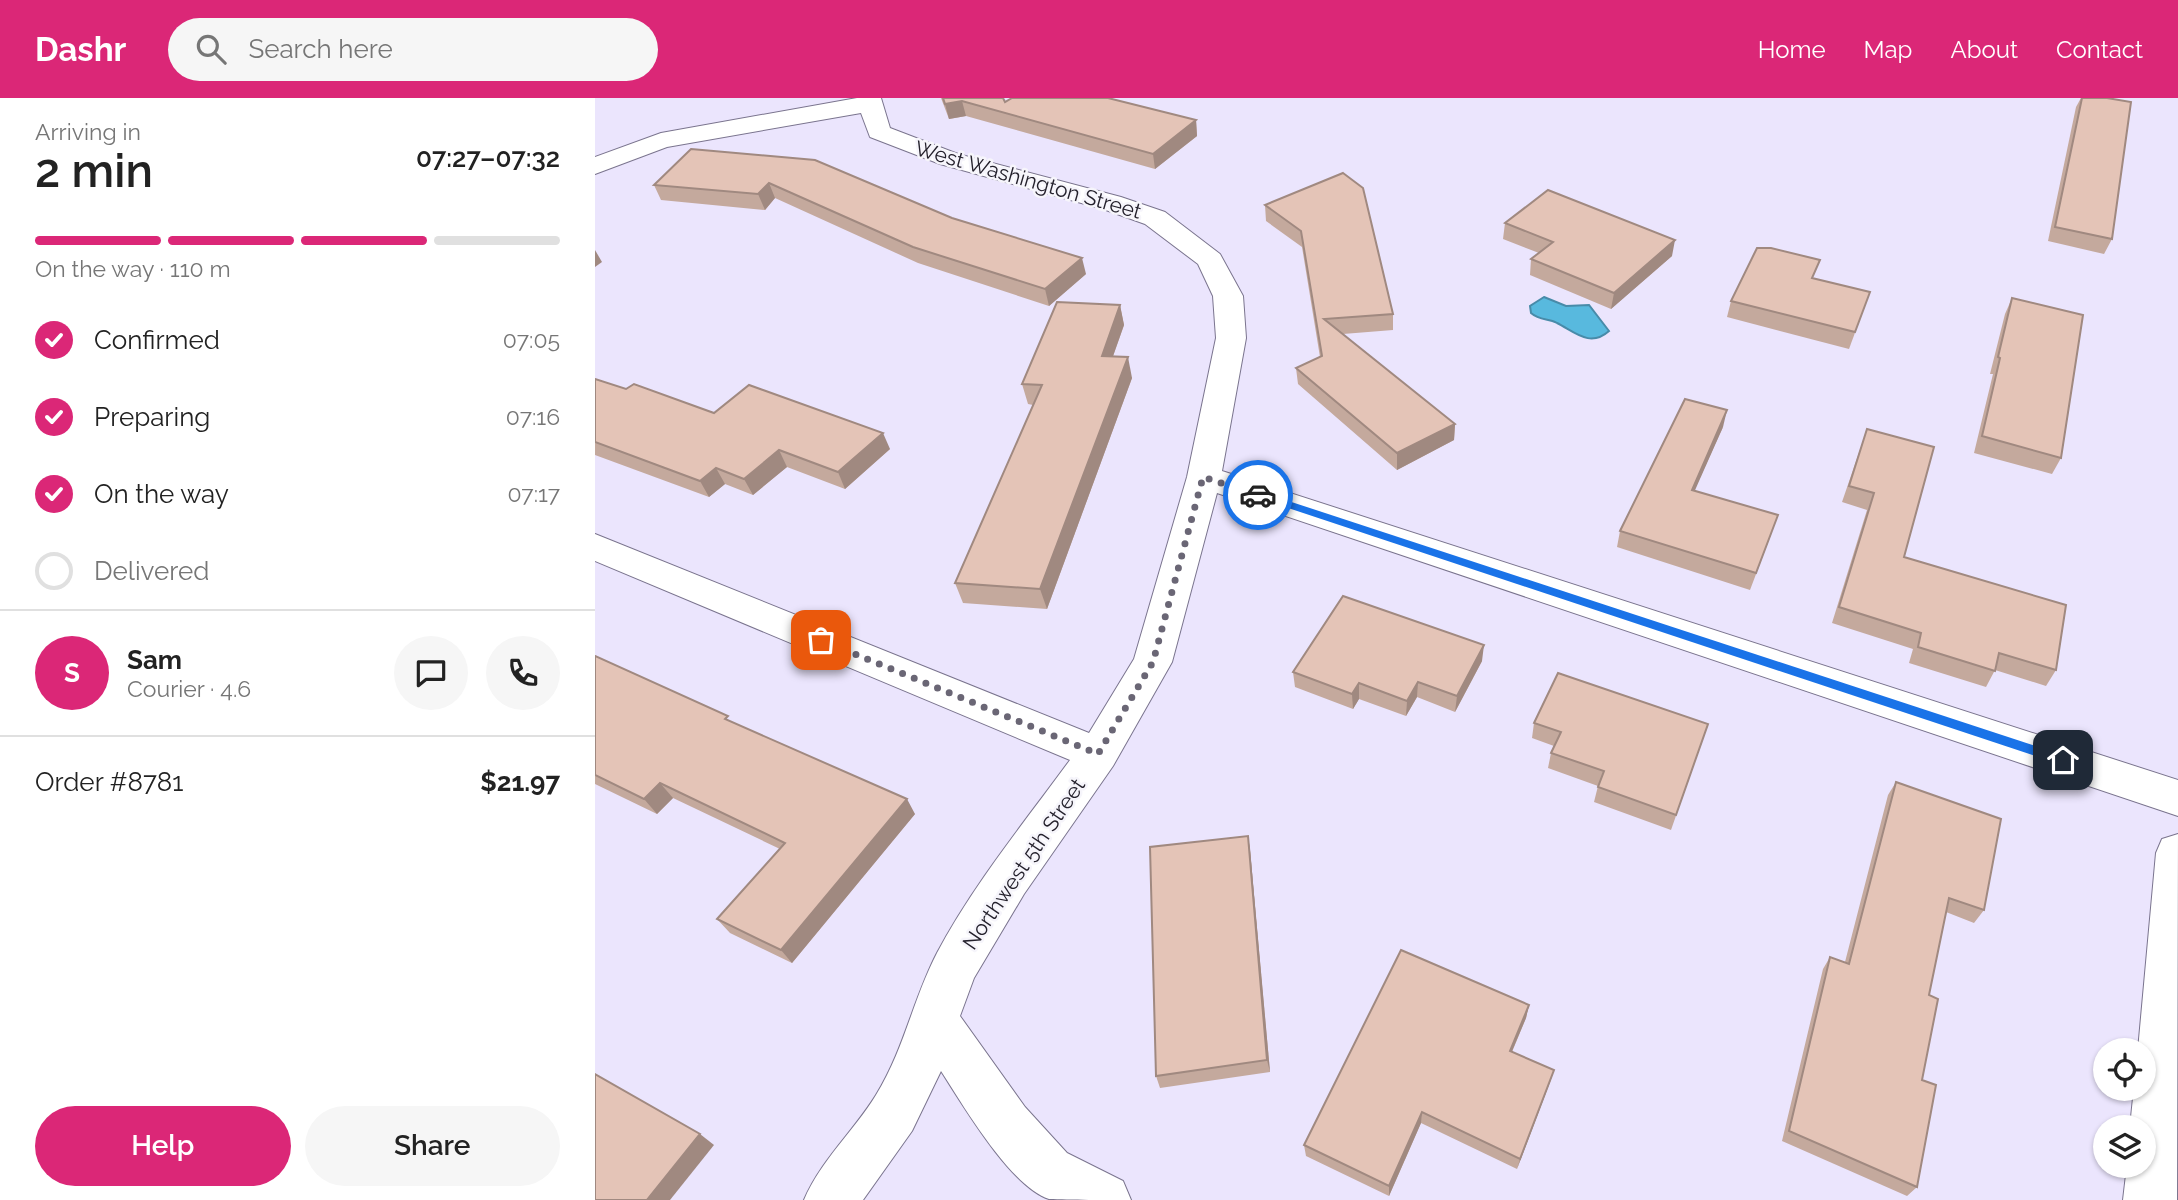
<!DOCTYPE html>
<meta charset="utf-8">
<style>
body{margin:0;font-family:Raleway,sans-serif;background:#f6f6f6;color:#222;height:100vh;display:flex;flex-direction:column;font-size:26px;white-space:nowrap}
*{box-sizing:border-box;margin:0}
p{font-size:23px;color:#767676}
.icon{flex:none;width:38px;height:38px;fill:none;stroke:currentColor;stroke-width:2;stroke-linecap:round;stroke-linejoin:round}
.map{position:relative;flex:1;overflow:hidden}
.drawer{display:flex;flex-direction:column;background:#fff;width:595px}
.drawer>*{flex:none}
.buttons{position:absolute;left:1498px;top:940px;display:grid;gap:14px}
.buttons a{display:grid;place-items:center;width:63px;height:63px;border-radius:50%;background:#fff;box-shadow:0 2px 5px #0004;font-size:35px}
.pin{position:absolute;display:grid;place-items:center;width:60px;height:60px;color:#fff;margin:-30px;border-radius:14px;box-shadow:0 4px 10px #0006}
.courier{position:absolute;display:grid;place-items:center;width:70px;height:70px;margin:-35px;border:5px solid #1a73e8;border-radius:50%;background:#fff;color:#222;box-shadow:0 2px 9px #0007}
.headline em{font-style:normal;font-weight:600}
.headline div{display:flex;flex-direction:column-reverse}
.headline{display:flex;align-items:center;justify-content:space-between;height:119px;padding:0 35px}
h1{font-size:46px;font-weight:600;line-height:52px}
.bar{display:grid;grid-template-columns:repeat(4,1fr);gap:10px 7px;align-content:center;height:84px;padding:0 35px}
.bar i{height:9px;border-radius:5px;background:#e0e0e0}
.bar .on{background:#db2777}
.bar p{grid-column:span 4}
.line{display:flex;align-items:center;gap:18px;padding:0 35px;border-top:2px solid #e0e0e0}
.line div{flex:1}
.round{display:grid;place-items:center;flex:none;width:74px;height:74px;border-radius:37px;background:#f6f6f6}
ol{padding:0 35px;list-style:none}
li{display:flex;align-items:center;gap:21px;height:77px}
li p{margin-inline-start:auto}
li .icon{padding:7px;border-radius:50%;background:#db2777;color:#fff;stroke-width:4}
li:last-child{color:#767676}
li i{width:38px;height:38px;border:4px solid #e0e0e0;border-radius:50%}
.primary-button{display:flex;gap:14px;margin-top:auto;padding:14px 35px}
.primary-button a{flex:1;height:80px;border-radius:42px;background:#db2777;color:#fff;font-size:28px;font-weight:600;line-height:80px;text-align:center}
.primary-button a+a{background:#f6f6f6;color:#222}
header{display:flex;align-items:center;gap:42px;box-sizing:border-box;height:98px;padding:0 35px;background:#db2777;color:#fff}
header strong{font-size:33px}
nav{display:flex;gap:38px;margin-inline-start:auto;font-size:24px}
.search{width:490px;height:63px;background:#f6f6f6;display:flex;align-items:center;gap:18px;box-sizing:border-box;padding:0 24px;border-radius:38px;color:#767676;font-size:26px}
main{display:flex;flex:1;min-height:0}
.map>svg:first-child{display:block}
.water{fill:#58b9de;stroke:#488ba9;stroke-width:2}
.lines{fill:none;stroke-linecap:round;stroke-linejoin:round}
.minor-casing{stroke:#7a748e;stroke-width:2}
.minor{fill:#fff;fill-rule:evenodd}
.wall{fill:#c4a99d}
.shaded-wall{fill:#a08980}
.building{fill:#e4c4b7;stroke:#a08980;stroke-width:2}
.route{fill:#1a73e8}
.done{stroke:#6a6675;stroke-width:7;stroke-dasharray:0 12.6}
.labels{text-anchor:middle;stroke-width:5;stroke-linejoin:round;paint-order:stroke}
.street-label{font-size:21px;fill:#24212c;stroke:#f6f5fb}
</style>
<header>
<strong>Dashr</strong>
<div class="search"><svg class="icon" aria-label="search" viewBox="0 0 24 24"><circle cx="10" cy="10" r="6"/><path d="M15 15l6 6"/></svg>Search here</div>
<nav><a>Home</a><a>Map</a><a>About</a><a>Contact</a></nav>
</header>
<main>
<section class="drawer">
<div class="headline"><div><h1>2 min</h1><p>Arriving in</p></div><em>07:27–07:32</em></div>
<div class="bar"><i class="on"></i><i class="on"></i><i class="on"></i><i></i><p>On the way · 110 m</p></div>
<ol>
<li><svg class="icon" aria-label="check" viewBox="0 0 24 24"><path d="M5 12l5 5 9-10"/></svg>Confirmed<p>07:05</p></li>
<li><svg class="icon" aria-label="check" viewBox="0 0 24 24"><path d="M5 12l5 5 9-10"/></svg>Preparing<p>07:16</p></li>
<li><svg class="icon" aria-label="check" viewBox="0 0 24 24"><path d="M5 12l5 5 9-10"/></svg>On the way<p>07:17</p></li>
<li><i></i>Delivered</li>
</ol>
<div class="line" style="height:126px"><b class="round" style="background:#db2777;color:#fff">S</b><div><b>Sam</b><p>Courier · 4.6</p></div><a class="round"><svg class="icon" aria-label="chat" viewBox="0 0 24 24"><path d="M4 5h16v11H9l-5 4z"/></svg></a><a class="round"><svg class="icon" aria-label="phone" viewBox="0 0 24 24"><path d="M5 4h4l2 5-3 2q2 4 5 5l2-3 5 2v4C11 20 4 13 5 4z"/></svg></a></div>
<div class="line" style="height:91px"><div>Order #8781</div><b>$21.97</b></div>
<div class="primary-button"><a>Help</a><a>Share</a></div>
</section>
<div class="map">
<svg width="1583" height="1102" viewBox="0 0 1583 1102">
<rect width="100%" height="100%" fill="#ebe5fd"/>
<path class="water" d="M949 199 971 208 994 207 1014 233C995 250 980 234 962 225 953 220 945 223 936 215L935 208Z"/>
<g class="lines">
<g class="minor-casing">
<g id="minor">
<path d="M262 0H286L295 30 363 56 526 99 570 114 625 156 648 198 651 240 627 373 1583 682V718L622 395 577 564 518 668 429 796 379 880 365 918 430 1009 472 1055 528 1083 536 1102C514 1102 473 1102 454 1101 416 1089 368 1007 346 973L317 1033 268 1102H209C226 1062 259 1033 281 997 309 952 318 901 342 855 378 787 429 725 475 662L0 463V436L494 635 539 561 592 379 621 240 618 198 603 166 550 126 508 111 345 66 275 39 266 15 72 49 0 76V59L66 35Z"/>
<path d="M1583 736 1582 1102H1528L1532 1068H1549V1029H1535L1539 990H1549V952H1543L1561 755 1567 741Z"/>
</g>
</g>
<use href="#minor" class="minor"/>
</g>
<g class="wall">
<path d="M346 0H408L410 4 601 22 602 38 560 71 371 18 354 21Z"/>
<path d="M1486 0H1512L1517 141 1509 156 1453 143 1481 9Z"/>
<path d="M96 51 491 176 454 208 323 165 180 100 170 112 66 102 59 87Z"/>
<path d="M748 75 798 216V232L748 236 860 326 859 342 802 372 703 286 701 270 725 259 707 149 671 123 670 107Z"/>
<path d="M910 125 1077 158 1016 211 935 177 936 161 944 155 908 141Z"/>
<path d="M1219 181 1275 194 1254 251 1132 219 1136 203Z"/>
<path d="M1417 200 1466 360 1457 376 1379 355 1398 276H1395L1410 216Z"/>
<path d="M525 207 529 227 518 258 537 280 452 511 368 505 360 485 438 307 433 306 427 286Z"/>
<path d="M0 281 31 291 119 315 295 351 250 391 192 369 158 397 130 386 114 399 0 357Z"/>
<path d="M1128 329 1099 393 1177 434 1155 492 1022 449 1025 433Z"/>
<path d="M1272 331 1309 459 1461 572 1451 588 1400 572 1391 589 1314 565 1318 551 1237 525 1272 412 1247 404Z"/>
<path d="M0 558 137 624 320 716 197 865 135 835 122 821 185 751 78 700 62 716 0 686Z"/>
<path d="M887 563 860 614 822 599 811 618 764 601 758 611 700 589 698 574Z"/>
<path d="M939 625 1113 626 1076 732 999 704 1003 688 953 670 956 655 959 648 937 640Z"/>
<path d="M1301 684 1389 812 1379 825 1351 814 1334 897 1327 982 1322 1089 1312 1098 1187 1043 1228 871 1235 859 1250 864 1293 697Z"/>
<path d="M653 738 655 752 675 974 565 990 561 978Z"/>
<path d="M934 907 931 920 917 954 959 972 955 984 922 1071 826 1025 794 1098 711 1058 709 1047Z"/>
</g>
<g class="shaded-wall">
<path d="M367 3 371 18 354 21 350 6Z"/>
<path d="M601 22 602 38 560 71 558 56Z"/>
<path d="M174 85 180 100 170 112 163 96Z"/>
<path d="M1080 142 1077 158 1016 211 1019 195Z"/>
<path d="M0 152 7 164 0 169Z"/>
<path d="M487 160 491 176 454 208 450 191Z"/>
<path d="M525 207 529 227 511 278 507 258Z"/>
<path d="M533 259 537 280 452 511 445 491Z"/>
<path d="M1132 312 1128 329 1093 408 1097 392Z"/>
<path d="M860 326 859 342 802 372V355Z"/>
<path d="M288 335 295 351 250 391 243 374Z"/>
<path d="M184 352 192 369 158 397 149 381Z"/>
<path d="M121 370 130 386 114 399 105 383Z"/>
<path d="M889 547 887 563 860 614 862 598Z"/>
<path d="M823 584 822 599 811 618 812 603Z"/>
<path d="M764 585V601L758 611 757 596Z"/>
<path d="M65 685 78 700 62 716 49 701Z"/>
<path d="M312 701 320 716 197 865 186 852Z"/>
<path d="M653 738 655 752 675 974 672 962Z"/>
<path d="M934 907 931 920 912 965 915 953Z"/>
<path d="M959 972 955 984 922 1071 925 1061Z"/>
<path d="M827 1014 826 1025 794 1098V1088Z"/>
<path d="M105 1036 119 1047 75 1102H52Z"/>
</g>
<g class="building">
<path d="M348 0H408L410 4 417 0H513L601 22 558 56 367 3 350 6Z"/>
<path d="M1487 0H1512L1536 4 1517 141 1460 129Z"/>
<path d="M96 51 220 62 357 120 487 160 450 191 318 149 174 85 163 96 59 87Z"/>
<path d="M748 75 768 90 798 216 729 221 860 326 802 355 701 270 727 258 706 133 670 107Z"/>
<path d="M953 92 1080 142 1019 195 936 161 958 144 910 125Z"/>
<path d="M1162 150H1176L1225 162 1217 180 1275 194 1260 234 1136 203Z"/>
<path d="M1417 200 1488 217 1466 360 1387 338 1405 260 1403 259Z"/>
<path d="M462 204 525 207 507 258 533 259 445 491 360 485 447 287 427 286Z"/>
<path d="M0 281 31 291 39 286 119 315 154 287 288 335 243 374 184 352 149 381 121 370 105 383 0 344Z"/>
<path d="M1090 301 1132 312 1097 392 1183 417 1161 475 1025 433Z"/>
<path d="M1272 331 1339 349 1309 459 1471 507 1461 572 1404 555 1400 573 1323 549 1326 535 1244 509 1279 395 1254 388Z"/>
<path d="M748 498 889 547 862 598 823 584 812 603 764 585 757 596 698 574Z"/>
<path d="M0 558 133 618 130 621 312 701 186 852 122 821 190 745 65 685 49 701 0 677Z"/>
<path d="M963 575 1113 626 1081 717 1003 689 1009 673 956 655 966 634 939 625Z"/>
<path d="M1301 684 1406 721 1389 812 1354 800 1334 897 1343 901 1327 982 1341 987 1322 1089 1194 1033 1235 859 1254 866Z"/>
<path d="M653 738 672 962 561 978 555 749Z"/>
<path d="M806 852 934 907 915 953 959 972 925 1061 827 1014 794 1088 709 1047Z"/>
<path d="M0 976 105 1036 52 1102H0Z"/>
</g>
<path class="route" d="M663 393 1468 657 1475 662 1468 667 660 399V394Z"/>
<g class="lines">
<path class="done" d="M226 542 503 656 558 564 608 379 663 397"/>
</g>
<g class="labels">
<g class="street-label">
<text transform="translate(433 82) rotate(16)" y="7">West Washington Street</text>
<text transform="translate(429 766) rotate(-56)" y="7">Northwest 5th Street</text>
</g>
</g>
</svg>
<div class="buttons">
<a><svg class="icon" aria-label="locate" viewBox="0 0 24 24"><circle cx="12" cy="12" r="6"/><path d="M12 2v4M12 18v4M2 12h4M18 12h4"/></svg></a>
<a><svg class="icon" aria-label="layers" viewBox="0 0 24 24"><path d="M12 4l9 5-9 5-9-5zM3 14l9 5 9-5"/></svg></a>
</div>
<div class="pin" style="left:226px;top:542px;background:#ea580c"><svg class="icon" aria-label="bag" viewBox="0 0 24 24"><path d="M5 8h14l-1 12H6zM9 8a3 3 0 0 1 6 0"/></svg></div>
<div class="pin" style="left:1468px;top:662px;background:#1f2937"><svg class="icon" aria-label="home" viewBox="0 0 24 24"><path d="M3 11l9-7 9 7M6 9v11h12V9"/></svg></div>
<div class="courier" style="left:663px;top:397px"><svg class="icon" aria-label="car" viewBox="0 0 24 24"><path d="M5 17H2v-5l4-1 3-4h7l3 4 3 1v5h-3M9 17h6M6 11h13"/><circle cx="7" cy="17" r="2"/><circle cx="17" cy="17" r="2"/></svg></div>
</div>
</main>
